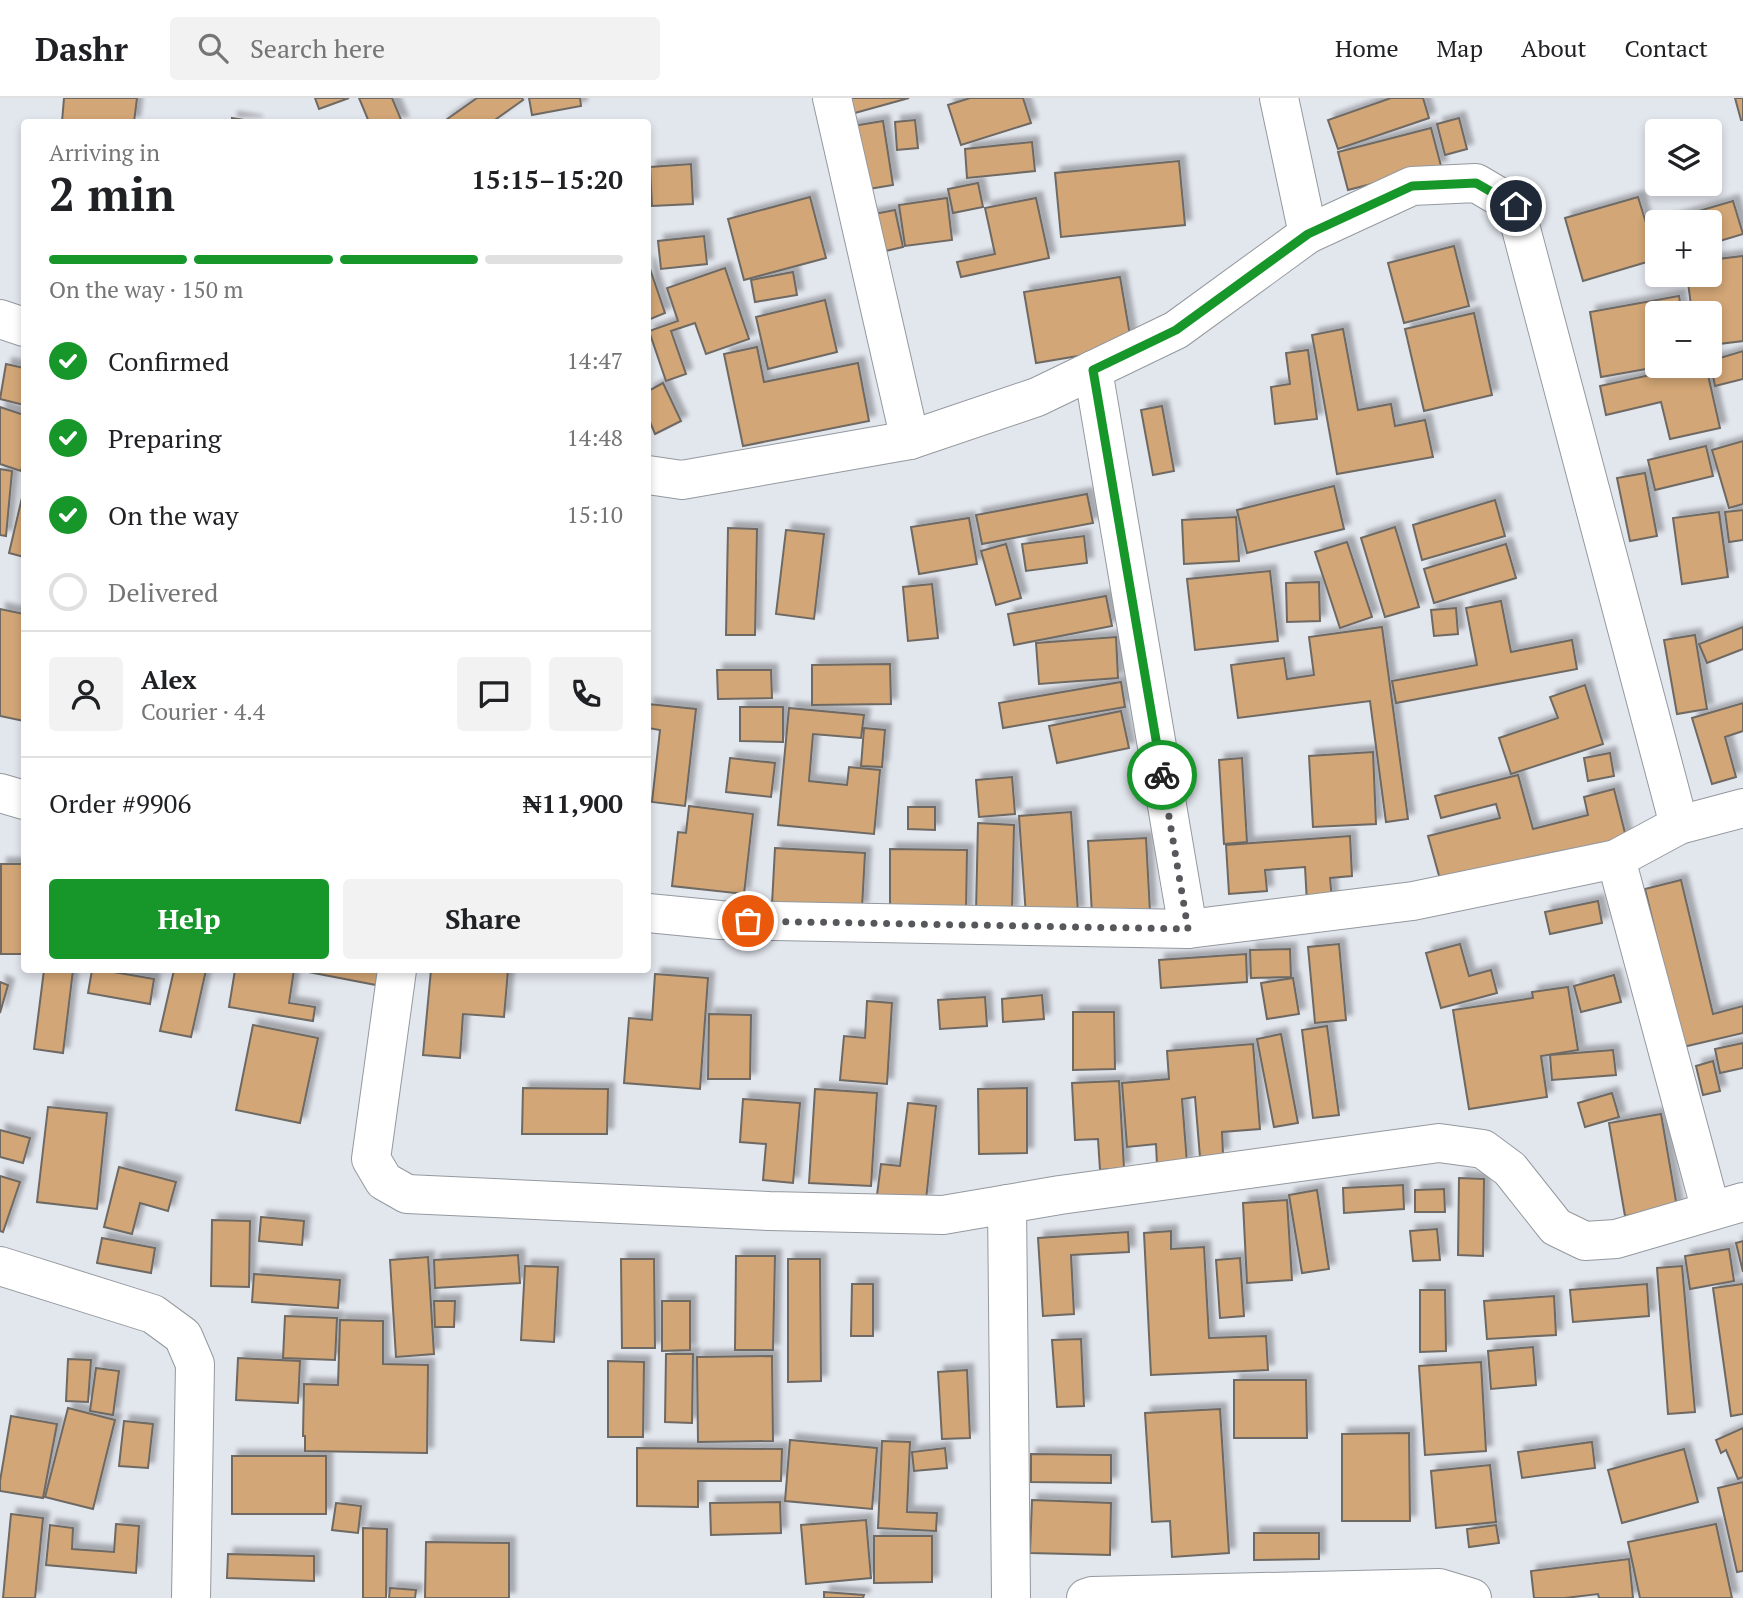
<!DOCTYPE html>
<meta charset="utf-8">
<style>
body{margin:0;font-family:"PT Serif",serif;background:#f2f2f2;color:#202124;height:100vh;display:flex;flex-direction:column;font-size:26px;white-space:nowrap}
*{box-sizing:border-box;margin:0}
p{font-size:23px;color:#757577}
.icon{flex:none;width:38px;height:38px;fill:none;stroke:currentColor;stroke-width:2;stroke-linecap:round;stroke-linejoin:round}
.map{position:relative;flex:1;overflow:hidden}
.side{position:absolute;left:21px;top:21px;width:630px;height:854px;display:flex;flex-direction:column;background:#fff;border-radius:7px;box-shadow:0 4px 10px #0003}
.side>*{flex:none}
.fabs{position:absolute;left:1645px;top:21px;display:grid;gap:14px}
.fabs a{display:grid;place-items:center;width:77px;height:77px;border-radius:7px;background:#fff;box-shadow:0 4px 10px #0003;font-size:35px}
.pin{position:absolute;display:grid;place-items:center;width:60px;height:60px;color:#fff;margin:-30px;border:4px solid #fff;border-radius:50%;box-shadow:0 2px 7px #0007}
.courier{position:absolute;display:grid;place-items:center;width:70px;height:70px;margin:-35px;border:5px solid #17972a;border-radius:50%;background:#fff;color:#222;box-shadow:0 2px 9px #0007}
.summary em{font-style:normal;font-weight:700}
.summary div{display:flex;flex-direction:column-reverse}
.summary{display:flex;align-items:center;justify-content:space-between;height:119px;padding:0 28px}
h1{font-size:46px;font-weight:700;line-height:52px}
.bar{display:grid;grid-template-columns:repeat(4,1fr);gap:10px 7px;align-content:center;height:84px;padding:0 28px}
.bar i{height:9px;border-radius:5px;background:#e0e0e0}
.bar .current{background:#17972a}
.bar p{grid-column:span 4}
.line{display:flex;align-items:center;gap:18px;padding:0 28px;border-top:2px solid #e0e0e0}
.line div{flex:1}
.round{display:grid;place-items:center;flex:none;width:74px;height:74px;border-radius:7px;background:#f2f2f2}
ol{padding:0 28px;list-style:none}
li{display:flex;align-items:center;gap:21px;height:77px}
li p{margin-inline-start:auto}
li .icon{padding:7px;border-radius:50%;background:#17972a;color:#fff;stroke-width:4}
li:last-child{color:#757577}
li i{width:38px;height:38px;border:4px solid #e0e0e0;border-radius:50%}
.primary-button{display:flex;gap:14px;margin-top:auto;padding:14px 28px}
.primary-button a{flex:1;height:80px;border-radius:7px;background:#17972a;color:#fff;font-size:28px;font-weight:700;line-height:80px;text-align:center}
.primary-button a+a{background:#f2f2f2;color:#202124}
header{display:flex;align-items:center;gap:42px;box-sizing:border-box;height:98px;padding:0 35px;background:#fff;border-bottom:2px solid #e0e0e0}
header strong{font-size:33px}
nav{display:flex;gap:38px;margin-inline-start:auto;font-size:24px}
.search{width:490px;height:63px;background:#f2f2f2;display:flex;align-items:center;gap:18px;box-sizing:border-box;padding:0 24px;border-radius:7px;color:#757577;font-size:26px}
.map>svg:first-child{display:block}
.building{fill:#d2a676;stroke:#6e6964;stroke-width:2;filter:url(#shadow)}
.lines{fill:none;stroke-linecap:round;stroke-linejoin:round}
.minor-casing{stroke:#94999f;stroke-width:40}
.minor{stroke:#fff;stroke-width:38}
.done{stroke:#56585c;stroke-width:7;stroke-dasharray:0 12.6}
.route{stroke:#17972a;stroke-width:9}
</style>
<header>
<strong>Dashr</strong>
<div class="search"><svg class="icon" aria-label="search" viewBox="0 0 24 24"><circle cx="10" cy="10" r="6"/><path d="M15 15l6 6"/></svg>Search here</div>
<nav><a>Home</a><a>Map</a><a>About</a><a>Contact</a></nav>
</header>
<div class="map">
<svg width="1743" height="1500" viewBox="0 0 1743 1500">
<defs>
<filter id="shadow"><feDropShadow dx="6" dy="-6" stdDeviation="2" flood-color="#0004"/></filter>
</defs>
<rect width="100%" height="100%" fill="#e2e6ed"/>
<g class="building">
<path d="M64 0H137L134 24H62Z"/>
<path d="M315 0H349L319 11Z"/>
<path d="M359 0H392L402 24H369Z"/>
<path d="M477 0H522L523 2 492 24H443Z"/>
<path d="M529 0H580L581 8 532 17Z"/>
<path d="M839 0H909L844 18Z"/>
<path d="M970 0H1023L1031 25 961 47 948 7Z"/>
<path d="M1391 0H1423L1429 20 1338 51 1328 22Z"/>
<path d="M1735 0H1743V22H1741Z"/>
<path d="M232 20 257 24H232Z"/>
<path d="M1459 20 1467 51 1445 57 1437 26Z"/>
<path d="M915 22 918 50 897 52 895 24Z"/>
<path d="M883 23 893 87 857 93 847 29Z"/>
<path d="M1431 30 1441 68 1348 92 1338 54Z"/>
<path d="M1032 44 1035 73 967 80 965 51Z"/>
<path d="M1179 63 1185 127 1061 139 1055 75Z"/>
<path d="M691 66 693 106 652 108 650 69Z"/>
<path d="M978 85 983 109 953 115 948 91Z"/>
<path d="M810 99 826 160 744 182 728 121Z"/>
<path d="M1638 99 1647 128 1657 125V161L1583 183 1565 120Z"/>
<path d="M947 100 952 142 905 148 899 107Z"/>
<path d="M1036 100 1049 160 961 179 957 164 995 156 985 110Z"/>
<path d="M1733 103 1743 136 1710 146V124H1661Z"/>
<path d="M895 112 903 149 877 155 869 117Z"/>
<path d="M704 138 707 166 661 171 658 143Z"/>
<path d="M1454 148 1469 208 1404 225 1388 165Z"/>
<path d="M1743 158V243L1710 247V215H1692L1687 177H1710V162Z"/>
<path d="M648 165 665 215 648 222Z"/>
<path d="M725 170 749 241 706 256 695 225 671 233 686 276 666 283 649 233 678 223 667 190Z"/>
<path d="M793 174 797 197 755 204 751 182Z"/>
<path d="M1120 179 1132 249 1036 265 1024 194Z"/>
<path d="M1679 198 1682 215H1657V268H1663L1601 279 1590 214Z"/>
<path d="M825 202 837 254 768 271 756 219Z"/>
<path d="M1474 215 1492 297 1424 313 1405 231Z"/>
<path d="M1343 231 1358 312 1391 306 1395 328 1425 322 1433 359 1337 376 1312 237Z"/>
<path d="M757 249 764 284 858 265 869 323 743 348 724 256Z"/>
<path d="M1308 252 1317 321 1275 326 1271 289 1290 286 1286 255Z"/>
<path d="M1743 253V281L1715 288 1710 263Z"/>
<path d="M6 266 24 270V307L0 301Z"/>
<path d="M1691 268H1706L1720 330 1670 341 1661 304 1606 317 1600 288Z"/>
<path d="M663 285 681 323 655 336 648 319V293Z"/>
<path d="M1162 308 1174 373 1153 377 1141 312Z"/>
<path d="M0 309 24 317V361L21 373 0 366Z"/>
<path d="M1743 343V406L1729 410 1712 352Z"/>
<path d="M1706 348 1713 378 1655 392 1648 362Z"/>
<path d="M0 371 12 373 6 438 0 437Z"/>
<path d="M1645 375 1657 438 1630 443 1617 380Z"/>
<path d="M1334 388 1344 431 1247 455 1237 412Z"/>
<path d="M24 391V459L9 455Z"/>
<path d="M1087 396 1093 425 982 446 976 417Z"/>
<path d="M1495 402 1505 438 1422 462 1413 427Z"/>
<path d="M1743 412V442L1729 444 1725 414Z"/>
<path d="M1719 414 1728 479 1682 486 1673 420Z"/>
<path d="M1236 419 1239 463 1184 466 1182 422Z"/>
<path d="M969 420 977 466 919 476 911 429Z"/>
<path d="M1395 429 1419 509 1385 519 1361 440Z"/>
<path d="M728 430 757 431 755 537H726Z"/>
<path d="M786 432 824 436 814 521 776 516Z"/>
<path d="M1084 438 1087 465 1026 473 1022 446Z"/>
<path d="M1347 444 1372 519 1340 530 1315 454Z"/>
<path d="M1006 446 1021 500 996 507 981 453Z"/>
<path d="M1506 446 1516 480 1434 505 1424 471Z"/>
<path d="M1270 473 1278 543 1195 552 1187 481Z"/>
<path d="M1319 484 1320 523 1287 524 1286 485Z"/>
<path d="M932 486 938 540 908 543 903 489Z"/>
<path d="M1106 498 1112 528 1014 547 1008 516Z"/>
<path d="M1501 503 1511 554 1572 542 1577 571 1396 605 1392 583 1477 567 1466 510Z"/>
<path d="M1456 510 1458 536 1434 538 1431 512Z"/>
<path d="M0 511 24 516V623L0 618Z"/>
<path d="M1382 529 1408 721 1386 724 1370 603 1238 620 1231 567 1284 560 1287 581 1314 577 1309 539Z"/>
<path d="M1743 529V551L1707 565 1699 546Z"/>
<path d="M1695 537 1707 611 1677 616 1664 542Z"/>
<path d="M1116 539 1118 580 1039 586 1036 545Z"/>
<path d="M890 566 891 606 812 607V567Z"/>
<path d="M717 572H771L772 600 718 601Z"/>
<path d="M1121 584 1125 609 1003 630 999 605Z"/>
<path d="M1585 587 1603 646 1511 676 1499 640 1558 620 1550 599Z"/>
<path d="M1743 605V633L1725 639 1736 679 1712 686 1692 620Z"/>
<path d="M648 606 696 611 685 708 652 704 660 632 648 630Z"/>
<path d="M740 609H783V644L740 643Z"/>
<path d="M789 610 864 617 861 640 813 636 809 683 847 687 849 669 880 672 874 736 778 727Z"/>
<path d="M1121 613 1129 650 1057 665 1049 628Z"/>
<path d="M864 630 885 632 882 669 861 668Z"/>
<path d="M1373 654 1376 726 1313 729 1309 658Z"/>
<path d="M1610 655 1614 678 1588 683 1584 660Z"/>
<path d="M730 660 775 665 771 699 726 694Z"/>
<path d="M1242 660 1247 744 1224 746 1219 662Z"/>
<path d="M1518 677 1533 731 1588 717 1584 699 1614 691 1627 743 1443 792 1428 738 1500 720 1496 706 1441 720 1435 698Z"/>
<path d="M1012 679 1015 716 979 719 976 682Z"/>
<path d="M689 708 753 716 744 796 672 788 678 734 686 735Z"/>
<path d="M908 709H935V732L908 731Z"/>
<path d="M1071 714 1078 814 1026 818 1019 718Z"/>
<path d="M978 725 1014 727 1012 814 976 813Z"/>
<path d="M1350 738 1352 778 1330 780 1332 802 1307 805 1305 769 1265 772 1267 793 1229 796 1226 747Z"/>
<path d="M1146 740 1150 814 1092 817 1088 743Z"/>
<path d="M775 750 865 755 862 810 772 806Z"/>
<path d="M890 751 967 752 966 814H890Z"/>
<rect x="1" y="766" width="23" height="90"/>
<path d="M1681 782 1713 916 1743 908V935L1683 949 1645 791Z"/>
<path d="M1598 803 1602 825 1550 836 1545 814Z"/>
<path d="M1339 846 1346 922 1315 925 1308 849Z"/>
<path d="M1460 846 1469 878 1491 872 1497 895 1441 910 1426 855Z"/>
<path d="M1290 851 1291 879 1251 880 1250 852Z"/>
<path d="M1246 856 1247 884 1161 890 1159 862Z"/>
<path d="M44 872H73L63 955 34 951Z"/>
<path d="M92 872H102L154 881 150 906 88 895Z"/>
<path d="M174 872H206L191 939 160 933Z"/>
<path d="M235 872H294L289 905 315 909 313 923 229 909Z"/>
<path d="M298 872H379L376 887Z"/>
<path d="M431 872H508L504 919 463 916 460 960 423 957Z"/>
<path d="M655 876 708 880 700 991 624 985 629 920 652 922Z"/>
<path d="M1614 877 1621 904 1581 914 1574 888Z"/>
<path d="M1293 880 1299 916 1267 921 1261 885Z"/>
<path d="M0 884 8 887 0 915Z"/>
<path d="M1568 889 1578 952 1541 958 1547 999 1469 1011 1453 912 1533 900 1532 894Z"/>
<path d="M1042 897 1044 921 1003 924 1002 901Z"/>
<path d="M985 899 987 928 940 931 938 902Z"/>
<path d="M867 903 892 905 887 986 840 982 844 938 865 940Z"/>
<path d="M1073 914H1114L1115 971 1073 972Z"/>
<path d="M709 916 751 917 750 981H708Z"/>
<path d="M253 927 318 940 300 1025 236 1012Z"/>
<path d="M1327 928 1339 1017 1313 1020 1302 932Z"/>
<path d="M1281 936 1298 1025 1274 1029 1257 941Z"/>
<path d="M1743 945V970L1720 975 1715 951Z"/>
<path d="M1253 946 1260 1031 1222 1034 1223 1056 1200 1059 1195 999 1182 1001 1187 1065 1157 1067 1156 1046 1127 1049 1122 985 1169 981 1167 953Z"/>
<path d="M1613 952 1616 977 1552 982 1550 957Z"/>
<path d="M1713 963 1720 993 1703 997 1696 968Z"/>
<path d="M1119 983 1124 1070 1100 1072 1098 1041 1075 1042 1072 985Z"/>
<path d="M523 990 608 991 607 1036H522Z"/>
<path d="M1027 990V1055L979 1056 978 991Z"/>
<path d="M815 991 877 995 871 1088 809 1085Z"/>
<path d="M1612 995 1619 1019 1585 1029 1578 1005Z"/>
<path d="M743 1001 800 1005 793 1085 763 1082 766 1046 740 1044Z"/>
<path d="M908 1005 936 1008 926 1102 877 1097 881 1066 900 1068Z"/>
<path d="M48 1009 107 1015 97 1111 37 1104Z"/>
<path d="M1661 1016 1677 1109 1625 1118 1609 1025Z"/>
<path d="M0 1032 30 1040 23 1065 0 1059Z"/>
<path d="M119 1069 176 1084 168 1113 140 1105 132 1136 104 1129Z"/>
<path d="M0 1078 20 1084 3 1134 0 1133Z"/>
<path d="M1459 1080 1484 1081 1483 1158 1458 1157Z"/>
<path d="M1403 1087 1404 1111 1344 1115 1343 1090Z"/>
<path d="M1444 1091 1445 1114H1415V1092Z"/>
<path d="M1317 1092 1329 1171 1302 1175 1289 1097Z"/>
<path d="M1287 1102 1292 1182 1247 1185 1243 1105Z"/>
<path d="M261 1119 304 1123 302 1147 259 1143Z"/>
<path d="M212 1122 250 1123 249 1189 211 1188Z"/>
<path d="M1437 1131 1440 1162 1413 1163 1410 1133Z"/>
<path d="M1171 1133V1151L1204 1149 1209 1240 1266 1238 1268 1272 1151 1277 1144 1135Z"/>
<path d="M1128 1134 1129 1154 1071 1157 1074 1216 1043 1218 1038 1140Z"/>
<path d="M102 1140 155 1150 151 1175 97 1165Z"/>
<path d="M1743 1143V1174L1736 1145Z"/>
<path d="M1729 1151 1734 1183 1690 1191 1685 1158Z"/>
<path d="M518 1157 520 1185 435 1190 434 1162Z"/>
<path d="M736 1158H775L773 1252H735Z"/>
<path d="M428 1159 434 1256 396 1259 390 1162Z"/>
<path d="M1240 1160 1244 1218 1220 1220 1216 1162Z"/>
<path d="M621 1161H654L655 1250H622Z"/>
<path d="M788 1161H820L821 1283 788 1284Z"/>
<path d="M525 1168 558 1169 554 1244 521 1242Z"/>
<path d="M1682 1168 1695 1314 1668 1316 1657 1170Z"/>
<path d="M254 1176 340 1182 338 1210 252 1204Z"/>
<path d="M852 1186H873V1238H851Z"/>
<path d="M1647 1186 1649 1218 1573 1224 1570 1192Z"/>
<path d="M1743 1186V1316L1731 1318 1713 1190Z"/>
<path d="M1420 1192H1445L1446 1253 1420 1254Z"/>
<path d="M1554 1198 1556 1237 1487 1241 1484 1203Z"/>
<path d="M434 1203H455L454 1229H435Z"/>
<path d="M662 1203H690V1252L662 1253Z"/>
<path d="M285 1218 337 1220 335 1262 283 1260Z"/>
<path d="M340 1222 383 1223V1266L428 1267 427 1355 305 1353V1338H303L304 1286 338 1287Z"/>
<path d="M1081 1241 1084 1308 1057 1309 1052 1242Z"/>
<path d="M1533 1249 1536 1287 1491 1291 1488 1253Z"/>
<path d="M666 1256H693L692 1325 665 1324Z"/>
<path d="M772 1258 773 1343 698 1344 697 1259Z"/>
<path d="M238 1260 300 1263 298 1305 236 1302Z"/>
<path d="M68 1261 91 1262 88 1304 66 1303Z"/>
<path d="M608 1263 644 1264 643 1339H608Z"/>
<path d="M1481 1264 1486 1353 1425 1357 1419 1268Z"/>
<path d="M96 1270 119 1273 113 1317 90 1313Z"/>
<path d="M967 1272 970 1340 942 1341 938 1274Z"/>
<path d="M1234 1282H1306L1307 1340H1234Z"/>
<path d="M68 1310 115 1322 93 1411 45 1399Z"/>
<path d="M1220 1311 1229 1455 1172 1459 1170 1423 1152 1424 1145 1315Z"/>
<path d="M11 1318 57 1326 43 1400 0 1393V1383Z"/>
<path d="M124 1323 153 1326 148 1370 119 1368Z"/>
<path d="M1743 1330V1379L1738 1381 1726 1352 1721 1355 1716 1342Z"/>
<path d="M1409 1335 1410 1423H1342V1336Z"/>
<path d="M790 1342 877 1350 872 1411 785 1403Z"/>
<path d="M882 1343 910 1344 907 1414 937 1415 936 1433 878 1430Z"/>
<path d="M1592 1344 1595 1370 1522 1380 1518 1354Z"/>
<path d="M637 1350 782 1351 781 1383H698V1409L637 1408Z"/>
<path d="M945 1350 947 1370 914 1373 912 1354Z"/>
<path d="M1684 1351 1698 1404 1622 1425 1608 1372Z"/>
<path d="M1031 1356 1111 1357V1385L1031 1384Z"/>
<rect x="232" y="1358" width="94" height="58"/>
<path d="M1490 1367 1496 1424 1436 1430 1431 1373Z"/>
<path d="M1743 1384V1473L1737 1474 1718 1390Z"/>
<path d="M1032 1402 1111 1405 1110 1457 1030 1455Z"/>
<path d="M780 1404 781 1435 711 1437 710 1405Z"/>
<path d="M336 1405 361 1408 358 1435 332 1432Z"/>
<path d="M11 1416 43 1420 35 1500H3Z"/>
<path d="M866 1422 871 1480 806 1486 801 1427Z"/>
<path d="M116 1426 139 1428 136 1475 46 1467 50 1427 73 1430 72 1451 114 1454Z"/>
<path d="M1716 1426 1732 1500H1640L1628 1444Z"/>
<path d="M1496 1427 1499 1445 1469 1449 1467 1431Z"/>
<path d="M363 1430 387 1431 386 1500H363Z"/>
<path d="M1254 1435H1319V1461L1254 1462Z"/>
<path d="M874 1438H932V1484L874 1485Z"/>
<path d="M426 1444 509 1445V1500H425Z"/>
<path d="M228 1456 314 1458V1483L227 1480Z"/>
<path d="M1629 1461 1633 1500H1599L1598 1496 1565 1500H1534L1531 1473Z"/>
<path d="M390 1490 416 1492 415 1500H389Z"/>
<path d="M824 1494 864 1497 863 1500H824Z"/>
</g>
<g class="lines">
<g class="minor-casing">
<g id="minor">
<path d="M832 0 910 342"/>
<path d="M1279 0 1308 136"/>
<path d="M0 221 24 229"/>
<path d="M1093 272 1188 831"/>
<path d="M648 377 682 382 910 342 1037 299 1176 232 1308 136 1412 88 1476 85 1515 108 1679 727"/>
<path d="M0 695 24 702"/>
<path d="M1616 761 1711 1113"/>
<path d="M648 815 720 822 1188 831 1413 803 1616 761 1679 727 1743 710"/>
<path d="M397 872 371 1061 384 1083 407 1096 769 1113 943 1117 1060 1097 1439 1045 1483 1051 1510 1071 1556 1129 1585 1143 1616 1141 1743 1104"/>
<path d="M1007 1106 1011 1500"/>
<path d="M0 1168 153 1216 183 1238 195 1266 191 1500"/>
<path d="M1086 1500 1092 1498 1439 1490 1472 1500"/>
</g>
</g>
<use href="#minor" class="minor"/>
</g>
<g class="lines">
<path class="done" d="M748 823 1188 831 1162 677"/>
<path class="route" d="M1162 677 1093 272 1176 232 1308 136 1412 88 1476 85 1516 108"/>
</g>
</svg>
<div class="fabs">
<a><svg class="icon" aria-label="layers" viewBox="0 0 24 24"><path d="M12 4l9 5-9 5-9-5zM3 14l9 5 9-5"/></svg></a>
<a>+</a>
<a>−</a>
</div>
<div class="pin" style="left:748px;top:823px;background:#ea580c"><svg class="icon" aria-label="bag" viewBox="0 0 24 24"><path d="M5 8h14l-1 12H6zM9 8a3 3 0 0 1 6 0"/></svg></div>
<div class="pin" style="left:1516px;top:108px;background:#1f2937"><svg class="icon" aria-label="home" viewBox="0 0 24 24"><path d="M3 11l9-7 9 7M6 9v11h12V9"/></svg></div>
<div class="courier" style="left:1162px;top:677px"><svg class="icon" aria-label="bike" viewBox="0 0 24 24"><circle cx="6" cy="16" r="4"/><circle cx="18" cy="16" r="4"/><path d="M6 16l4-8h5l3 8M10 8l3 8H6M13 5h3"/></svg></div>
<section class="side">
<div class="summary"><div><h1>2 min</h1><p>Arriving in</p></div><em>15:15–15:20</em></div>
<div class="bar"><i class="current"></i><i class="current"></i><i class="current"></i><i></i><p>On the way · 150 m</p></div>
<ol>
<li><svg class="icon" aria-label="check" viewBox="0 0 24 24"><path d="M5 12l5 5 9-10"/></svg>Confirmed<p>14:47</p></li>
<li><svg class="icon" aria-label="check" viewBox="0 0 24 24"><path d="M5 12l5 5 9-10"/></svg>Preparing<p>14:48</p></li>
<li><svg class="icon" aria-label="check" viewBox="0 0 24 24"><path d="M5 12l5 5 9-10"/></svg>On the way<p>15:10</p></li>
<li><i></i>Delivered</li>
</ol>
<div class="line" style="height:126px"><a class="round"><svg class="icon" aria-label="person" viewBox="0 0 24 24"><circle cx="12" cy="8" r="4"/><path d="M4 21q1-7 8-7t8 7"/></svg></a><div><b>Alex</b><p>Courier · 4.4</p></div><a class="round"><svg class="icon" aria-label="chat" viewBox="0 0 24 24"><path d="M4 5h16v11H9l-5 4z"/></svg></a><a class="round"><svg class="icon" aria-label="phone" viewBox="0 0 24 24"><path d="M5 4h4l2 5-3 2q2 4 5 5l2-3 5 2v4C11 20 4 13 5 4z"/></svg></a></div>
<div class="line" style="height:91px"><div>Order #9906</div><b>₦11,900</b></div>
<div class="primary-button"><a>Help</a><a>Share</a></div>
</section>
</div>
